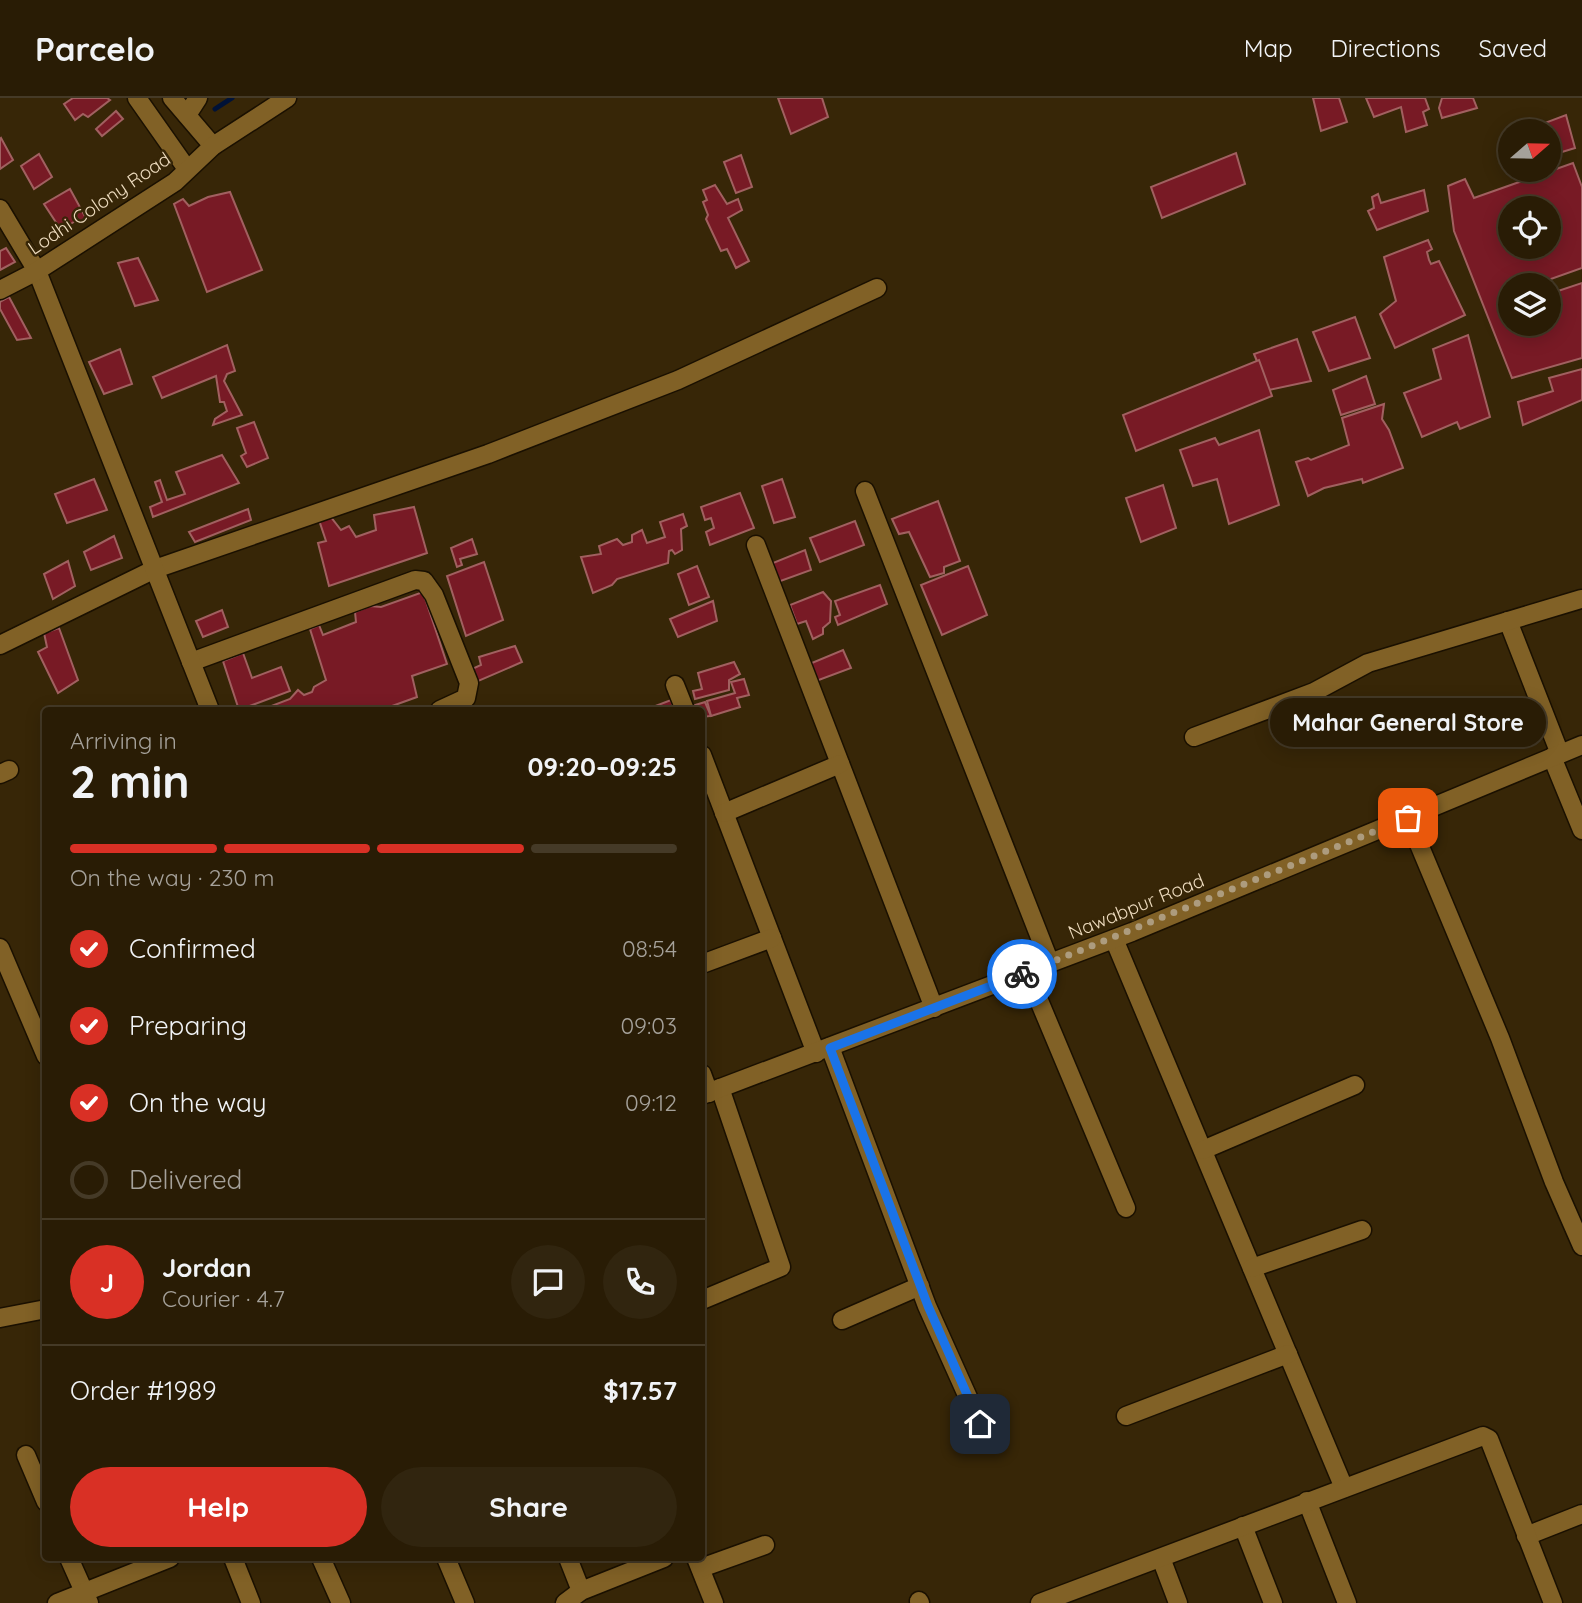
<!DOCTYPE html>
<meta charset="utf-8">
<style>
body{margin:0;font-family:Quicksand,sans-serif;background:#31250f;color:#f1f3f6;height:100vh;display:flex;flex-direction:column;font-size:26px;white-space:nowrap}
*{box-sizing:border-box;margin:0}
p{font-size:23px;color:#a5a19a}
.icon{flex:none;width:38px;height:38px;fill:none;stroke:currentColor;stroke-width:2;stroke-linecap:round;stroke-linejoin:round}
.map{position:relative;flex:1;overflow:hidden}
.side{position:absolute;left:42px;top:609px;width:663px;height:854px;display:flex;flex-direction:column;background:#291c05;border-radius:7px;box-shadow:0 4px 18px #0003,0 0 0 2px #453a27}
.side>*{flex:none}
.needle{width:46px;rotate:70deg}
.fabs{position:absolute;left:1498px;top:21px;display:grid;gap:14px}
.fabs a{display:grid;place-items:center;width:63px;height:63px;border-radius:50%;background:#291c05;box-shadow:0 4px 18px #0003,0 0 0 2px #453a27;font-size:35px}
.pin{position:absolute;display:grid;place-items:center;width:60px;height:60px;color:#fff;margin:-30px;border-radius:14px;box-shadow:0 4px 10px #0006}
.courier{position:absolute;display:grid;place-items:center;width:70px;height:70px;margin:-35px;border:5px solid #1a73e8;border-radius:50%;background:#fff;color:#222;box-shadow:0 2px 9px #0007}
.bubble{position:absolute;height:49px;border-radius:24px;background:#291c05;box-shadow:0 4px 18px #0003,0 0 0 2px #453a27;font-size:23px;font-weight:700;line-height:49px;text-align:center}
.summary em{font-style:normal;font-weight:700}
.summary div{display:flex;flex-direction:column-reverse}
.summary{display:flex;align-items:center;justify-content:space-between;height:119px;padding:0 28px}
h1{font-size:46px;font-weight:700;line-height:52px}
.bar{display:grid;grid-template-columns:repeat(4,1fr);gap:10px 7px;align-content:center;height:84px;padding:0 28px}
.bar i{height:9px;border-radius:5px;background:#453a27}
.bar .active{background:#d93025}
.bar p{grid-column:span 4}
.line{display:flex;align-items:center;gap:18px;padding:0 28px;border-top:2px solid #453a27}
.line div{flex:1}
.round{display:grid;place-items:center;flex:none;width:74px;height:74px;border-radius:37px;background:#31250f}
ol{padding:0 28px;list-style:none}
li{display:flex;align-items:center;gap:21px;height:77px}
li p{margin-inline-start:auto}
li .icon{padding:7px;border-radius:50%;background:#d93025;color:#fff;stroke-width:4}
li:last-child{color:#a5a19a}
li i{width:38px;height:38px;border:4px solid #453a27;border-radius:50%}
.action{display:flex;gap:14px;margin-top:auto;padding:14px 28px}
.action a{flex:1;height:80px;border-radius:42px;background:#d93025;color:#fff;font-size:28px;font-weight:700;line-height:80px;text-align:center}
.action a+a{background:#31250f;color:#f1f3f6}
header{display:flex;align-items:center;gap:42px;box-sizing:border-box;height:98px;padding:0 35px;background:#291c05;border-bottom:2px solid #453a27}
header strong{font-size:33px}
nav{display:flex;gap:38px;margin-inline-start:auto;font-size:24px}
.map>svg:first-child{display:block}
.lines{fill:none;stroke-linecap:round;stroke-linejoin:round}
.stream{stroke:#001237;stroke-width:5}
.building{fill:#781a25;stroke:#a16060;stroke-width:2;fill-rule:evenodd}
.minor-casing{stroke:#1a1001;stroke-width:21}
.tertiary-casing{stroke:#1a1001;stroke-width:21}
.secondary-casing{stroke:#1a1001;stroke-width:21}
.minor{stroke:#816126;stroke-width:18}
.tertiary{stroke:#816126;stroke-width:18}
.secondary{stroke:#816126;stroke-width:18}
.done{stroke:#ad9c7e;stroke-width:7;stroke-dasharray:0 12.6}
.route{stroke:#1a73e8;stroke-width:9}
.labels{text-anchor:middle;stroke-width:5;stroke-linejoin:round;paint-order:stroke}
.street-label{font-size:19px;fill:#eddbbe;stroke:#372607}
</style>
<header>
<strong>Parcelo</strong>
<nav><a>Map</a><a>Directions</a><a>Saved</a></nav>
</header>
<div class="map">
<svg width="1582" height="1505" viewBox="0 0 1582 1505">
<rect width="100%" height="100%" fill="#372607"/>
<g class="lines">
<path class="stream" d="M215 11 232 0"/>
</g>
<g class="building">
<path d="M73 0H107L110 2 88 19 83 16 75 22 64 6Z"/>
<path d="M778 0H822L828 19 791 36Z"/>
<path d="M1313 0H1339L1347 24 1321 33Z"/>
<path d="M1366 0H1425L1429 11 1423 14 1427 27 1406 34 1401 9 1374 19Z"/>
<path d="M1442 0H1473L1477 10 1442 20 1439 10Z"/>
<path d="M116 13 123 21 102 38 96 31Z"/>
<path d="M1566 17 1575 50 1549 58V33H1535L1534 29Z"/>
<path d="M1 40 13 62 0 71V41Z"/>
<path d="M1236 55 1245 86 1162 120 1151 89Z"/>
<path d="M39 56 52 79 34 91 21 68Z"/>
<path d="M741 57 752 89 736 95 724 64Z"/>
<path d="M1573 65 1582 89V170L1534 187H1510V226H1549V196L1582 185V260L1512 280 1454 133 1448 88 1465 81 1474 100ZM1510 110H1549V149H1510Z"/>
<path d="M715 87 727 106 738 101 742 112 728 120 749 163 736 170 727 151 721 153 706 121 708 117 703 104 707 102 703 92Z"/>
<path d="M70 91 87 122 80 126 77 122 61 132 44 106Z"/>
<path d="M1424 92 1428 113 1377 132 1368 113 1374 110 1372 99 1378 96 1381 105Z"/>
<path d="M230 94 262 172 207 194 174 106 183 101 189 108 208 99Z"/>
<path d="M1428 142 1432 151 1427 154 1429 162 1431 166 1439 163 1465 217 1395 250 1380 216 1396 203 1384 159Z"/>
<path d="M6 150 15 164 0 172V153Z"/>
<path d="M138 160 158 202 135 208 118 165Z"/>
<path d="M9 199 31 240 17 242 0 211V204Z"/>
<path d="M1355 219 1370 260 1329 273 1313 234Z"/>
<path d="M1468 237 1490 319 1460 331 1457 324 1422 339 1404 295 1441 281 1433 251Z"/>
<path d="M1297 241 1311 283 1269 292 1254 256Z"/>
<path d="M227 247 235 273 227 276 224 283 242 317 213 327 215 321 227 313 224 304H220L216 278 162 300 153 279Z"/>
<path d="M120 251 132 286 104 296 89 264Z"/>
<path d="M1259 262 1272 298 1136 353 1123 317Z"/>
<path d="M1582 271V302L1523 327 1518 304 1553 293 1549 280Z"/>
<path d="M1366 278 1375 306 1341 317 1333 292Z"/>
<path d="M1384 306 1382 321 1389 332 1403 370 1363 385 1362 381 1324 390 1308 398 1296 364 1308 360 1311 362 1349 347 1342 320Z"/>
<path d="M254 324 268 360 247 369 241 358 246 355 237 330Z"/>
<path d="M1259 332 1279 407 1229 426 1217 381 1193 388 1180 352 1215 340 1219 347Z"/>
<path d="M222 357 239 385 153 419 150 409 162 404 155 384 160 382 167 402 185 396 176 374Z"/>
<path d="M94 381 107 412 67 425 55 396Z"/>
<path d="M782 381 795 419 774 425 762 388Z"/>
<path d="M1163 387 1176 430 1141 444 1126 400Z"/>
<path d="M740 395 754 430 710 447 706 434 714 430 711 420 705 422 701 409Z"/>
<path d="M938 403 960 463 944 469V475L930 479 909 434 899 436 892 421Z"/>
<path d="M414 409 427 455 329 488 318 445 326 443 319 422 330 418 341 432 349 428 356 439 376 432 374 417Z"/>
<path d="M248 411 251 422 195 444 189 434Z"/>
<path d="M683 416 687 428 681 431 682 452 675 456 672 452 669 453 668 465 617 481 612 487 593 495 581 459 601 456 599 448 617 441 623 447 632 444V437L642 432 647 445 665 439 660 424Z"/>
<path d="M855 423 864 447 820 464 810 440Z"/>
<path d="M114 438 122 460 91 472 84 454Z"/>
<path d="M472 441 477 456 460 461 462 467 457 469 451 450Z"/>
<path d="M805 452 811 472 775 485 768 467Z"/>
<path d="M68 463 75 488 53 501 44 476Z"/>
<path d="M484 464 503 522 466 538 447 478Z"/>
<path d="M697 468 709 499 689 507 678 476Z"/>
<path d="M968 468 987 517 942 537 921 487Z"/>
<path d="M880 487 887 506 838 527 835 519 840 517 835 503Z"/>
<path d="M423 494 447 566 412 578 417 599 381 612H261L290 601 298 592 304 597 312 594 314 589 326 582 310 531 319 527 323 537 356 524 355 514 370 508 381 509Z"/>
<path d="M823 494 831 503 830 524 823 530V536L813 541 806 523 797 526 790 507Z"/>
<path d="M713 503 717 523 678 539 670 521Z"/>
<path d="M222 512 228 529 203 539 196 523Z"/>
<path d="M59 530 78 582 58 595 38 554 47 549 44 535Z"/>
<path d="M515 548 522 564 476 584 472 571 481 567 479 559Z"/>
<path d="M843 552 851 570 816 583 807 567Z"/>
<path d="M243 555 252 580 281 569 290 593 239 612 223 563Z"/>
<path d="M734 564 740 576 729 582V592L695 601 693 593 702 591 698 575Z"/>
<path d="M744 581 749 597 737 600 740 609 711 618 707 603 735 595 731 584Z"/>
<path d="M671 602 674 612H645Z"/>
<path d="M705 604 711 618 702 619V612H690L689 609Z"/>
</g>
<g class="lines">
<g class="minor-casing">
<g id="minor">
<path d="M187 17 198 0"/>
<path d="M0 111 37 173"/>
<path d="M865 393 1050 865"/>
<path d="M756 447 934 910"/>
<path d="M1508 523 1560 656"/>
<path d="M0 547 155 471 488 356 678 282 877 190"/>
<path d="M191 564 415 482 424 483 434 497 469 585 466 600 440 612"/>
<path d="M675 587 685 612"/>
<path d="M1194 639 1314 594 1368 565 1581 501"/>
<path d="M702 657 816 955"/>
<path d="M1552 659 1582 732"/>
<path d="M0 676 9 672"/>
<path d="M724 715 840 666"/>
<path d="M1408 720 1500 940 1554 1084 1582 1148"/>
<path d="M1114 841 1344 1390"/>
<path d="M0 850 46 958"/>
<path d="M702 866 772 840"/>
<path d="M1027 874 1126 1110"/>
<path d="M830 949 927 1208 980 1326"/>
<path d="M702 976 709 995"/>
<path d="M1203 1052 1355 987"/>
<path d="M1252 1170 1362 1132"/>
<path d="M702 1202 781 1169 720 990"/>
<path d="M842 1222 920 1188"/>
<path d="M1126 1318 1288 1256"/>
<path d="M26 1357 46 1404"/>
<path d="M1307 1403 1347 1505"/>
<path d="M1243 1428 1273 1505"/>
<path d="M1526 1438 1582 1416"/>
<path d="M69 1460 89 1505"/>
<path d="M233 1460 251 1505"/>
<path d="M321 1460 341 1505"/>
<path d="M446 1460 465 1505"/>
<path d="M568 1460 581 1493"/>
<path d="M696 1460 714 1505"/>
<path d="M1161 1460 1178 1505"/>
<path d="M701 1470 765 1447"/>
<path d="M919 1503 920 1505"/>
<path d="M57 1505 170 1460"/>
<path d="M565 1505 581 1493 664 1460"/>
<path d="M1040 1505 1483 1338 1489 1341 1553 1505"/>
</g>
</g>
<g class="tertiary-casing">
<g id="tertiary">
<path d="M37 173 210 612"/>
<path d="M702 997 1132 834 1582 647"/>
<path d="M0 1220 46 1211"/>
</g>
</g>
<g class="secondary-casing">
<g id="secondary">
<path d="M137 0 187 71"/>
<path d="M172 0 213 48"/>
<path d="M0 192 37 173 175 84 213 48 287 0"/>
</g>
</g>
<use href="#minor" class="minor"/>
<use href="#tertiary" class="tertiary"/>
<use href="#secondary" class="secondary"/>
</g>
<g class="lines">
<path class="done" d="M1022 876 1408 720"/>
<path class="route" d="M980 1326 928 1208 830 950 1022 876"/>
</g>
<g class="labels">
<g class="street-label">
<text transform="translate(99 105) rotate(-34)" y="7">Lodhi Colony Road</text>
<text transform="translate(1136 808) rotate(-22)" y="7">Nawabpur Road</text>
</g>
</g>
</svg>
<div class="fabs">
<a><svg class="needle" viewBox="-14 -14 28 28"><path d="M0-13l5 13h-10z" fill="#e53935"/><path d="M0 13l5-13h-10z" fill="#a5a19a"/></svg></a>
<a><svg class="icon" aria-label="locate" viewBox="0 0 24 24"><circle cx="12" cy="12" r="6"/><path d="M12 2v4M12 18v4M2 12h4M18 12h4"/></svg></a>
<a><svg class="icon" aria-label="layers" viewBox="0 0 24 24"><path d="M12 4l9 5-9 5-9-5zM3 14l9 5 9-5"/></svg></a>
</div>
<div class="pin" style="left:1408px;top:720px;background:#ea580c"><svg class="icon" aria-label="bag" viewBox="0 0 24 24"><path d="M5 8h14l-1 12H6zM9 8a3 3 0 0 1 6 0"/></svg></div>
<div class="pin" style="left:980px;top:1326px;background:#1f2937"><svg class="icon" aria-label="home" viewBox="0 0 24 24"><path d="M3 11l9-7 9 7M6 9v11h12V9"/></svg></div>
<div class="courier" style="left:1022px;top:876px"><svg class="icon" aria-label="bike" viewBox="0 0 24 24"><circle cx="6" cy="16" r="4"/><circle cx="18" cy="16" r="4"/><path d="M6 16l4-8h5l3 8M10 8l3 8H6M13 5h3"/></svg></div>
<div class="bubble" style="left:1270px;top:600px;width:276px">Mahar General Store</div>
<section class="side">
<div class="summary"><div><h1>2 min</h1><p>Arriving in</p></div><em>09:20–09:25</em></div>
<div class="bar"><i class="active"></i><i class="active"></i><i class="active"></i><i></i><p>On the way · 230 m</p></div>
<ol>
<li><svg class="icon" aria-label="check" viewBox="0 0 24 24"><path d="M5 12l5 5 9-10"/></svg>Confirmed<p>08:54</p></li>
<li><svg class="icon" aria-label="check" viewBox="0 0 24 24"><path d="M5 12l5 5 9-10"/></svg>Preparing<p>09:03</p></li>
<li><svg class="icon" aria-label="check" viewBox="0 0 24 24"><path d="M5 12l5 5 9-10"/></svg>On the way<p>09:12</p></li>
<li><i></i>Delivered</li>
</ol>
<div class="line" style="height:126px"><b class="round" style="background:#d93025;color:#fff">J</b><div><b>Jordan</b><p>Courier · 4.7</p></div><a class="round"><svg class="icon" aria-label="chat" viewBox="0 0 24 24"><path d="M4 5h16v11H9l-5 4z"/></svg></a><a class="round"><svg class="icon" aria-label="phone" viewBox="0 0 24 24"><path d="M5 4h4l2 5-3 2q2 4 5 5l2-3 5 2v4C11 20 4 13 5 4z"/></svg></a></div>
<div class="line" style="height:91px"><div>Order #1989</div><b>$17.57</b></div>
<div class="action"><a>Help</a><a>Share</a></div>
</section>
</div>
